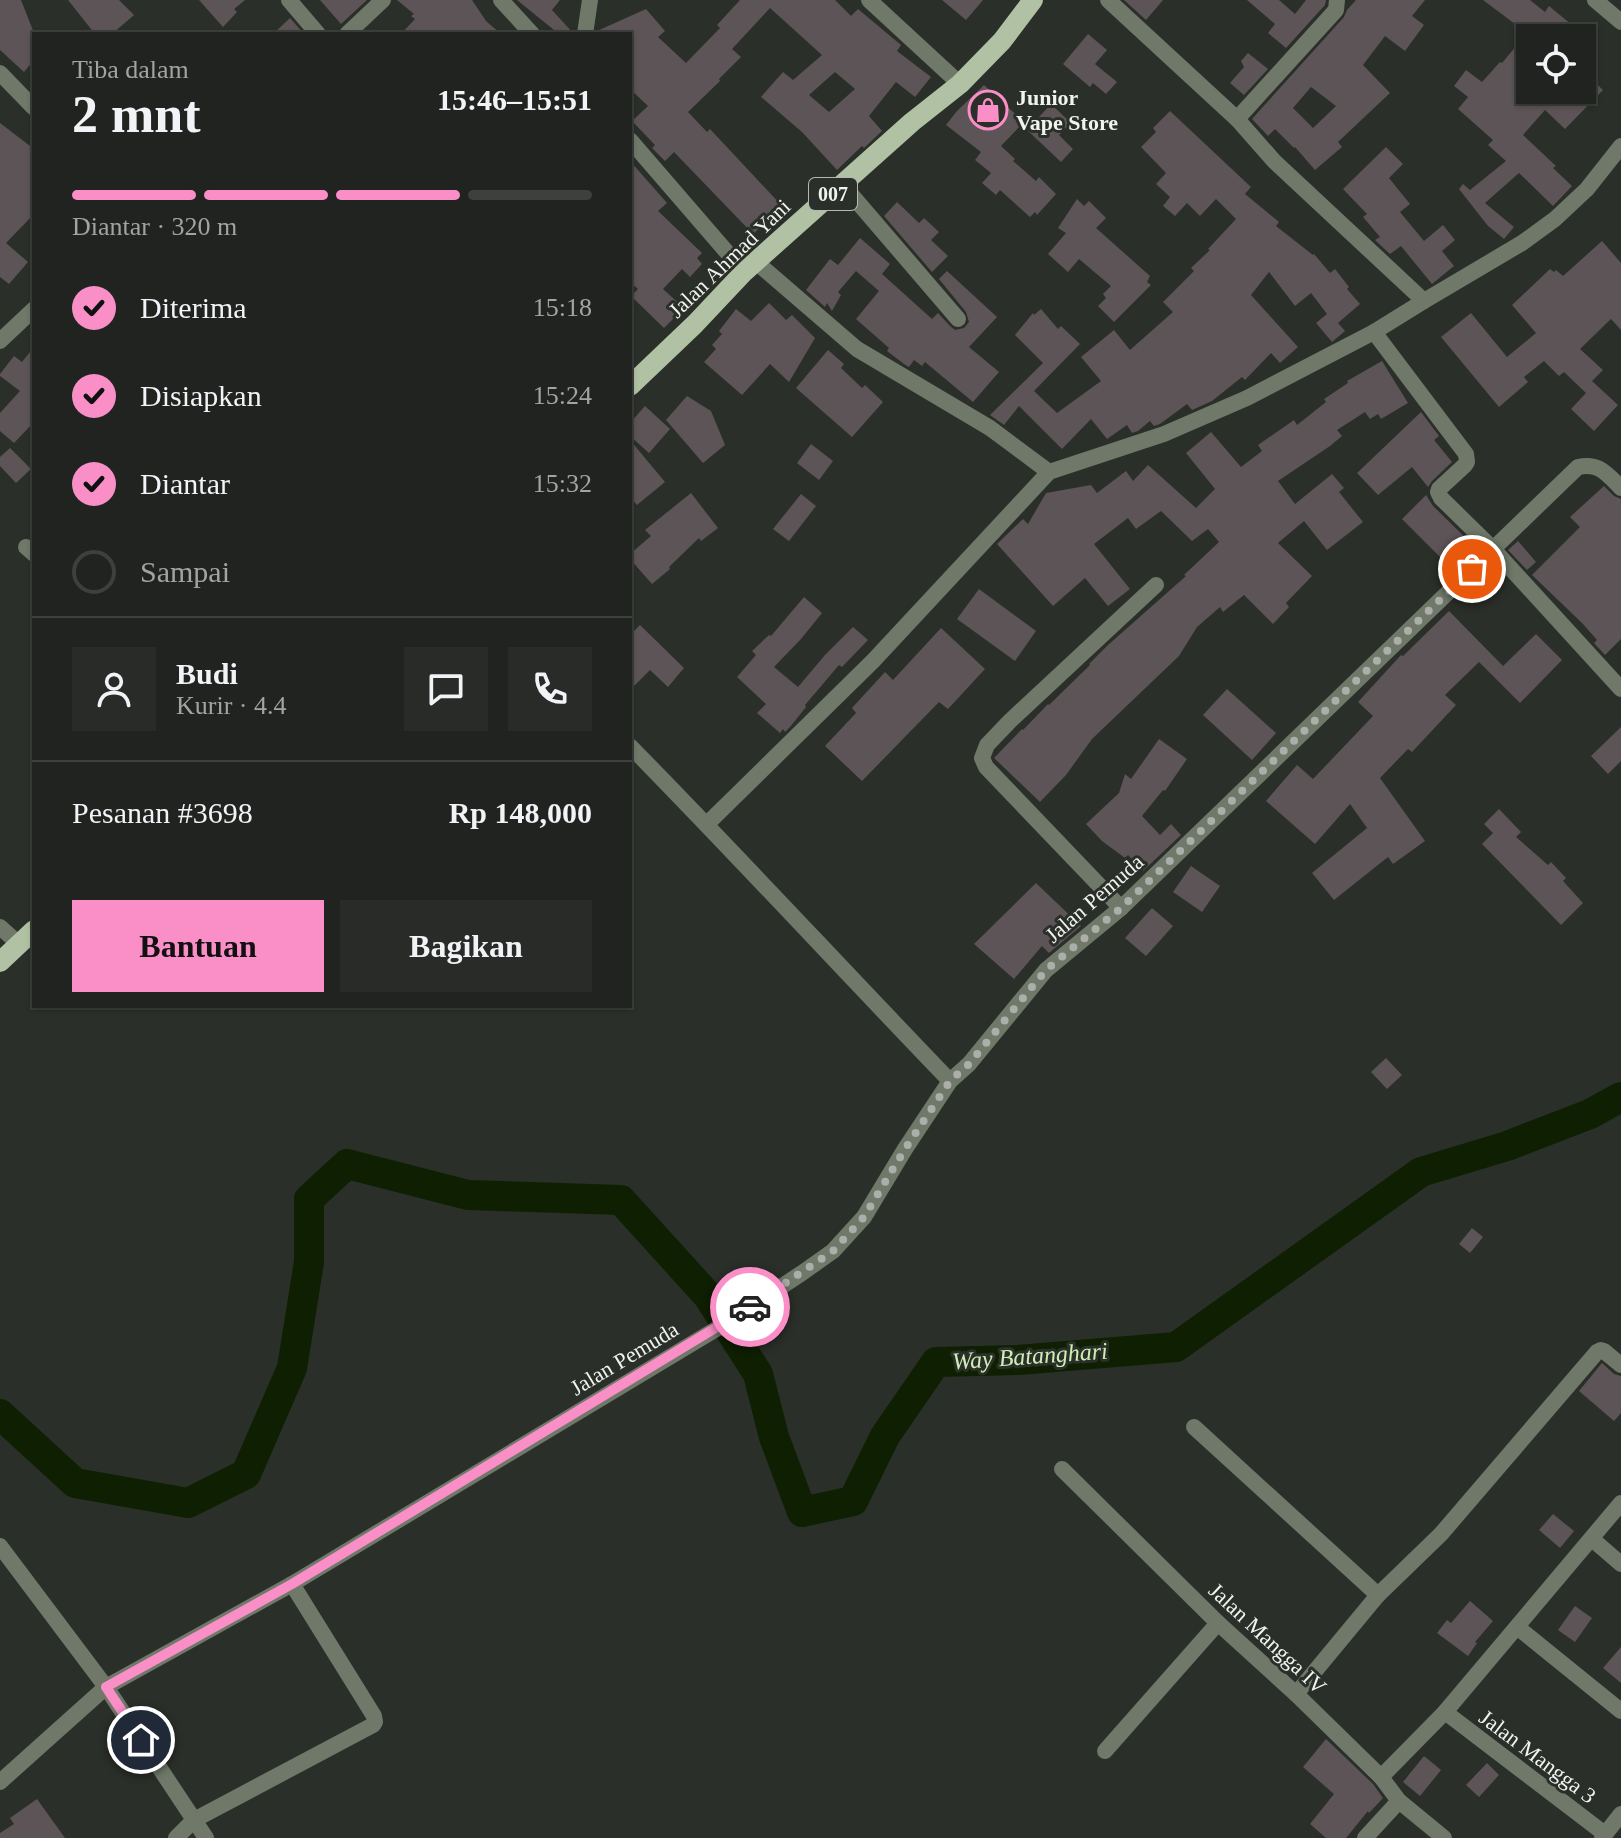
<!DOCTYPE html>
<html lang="id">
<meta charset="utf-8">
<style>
body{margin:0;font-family:"Times New Roman",serif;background:#282b28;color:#f1f3f6;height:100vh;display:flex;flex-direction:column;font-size:30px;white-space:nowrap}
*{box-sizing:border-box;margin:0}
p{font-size:26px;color:#a2a4a4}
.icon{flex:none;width:44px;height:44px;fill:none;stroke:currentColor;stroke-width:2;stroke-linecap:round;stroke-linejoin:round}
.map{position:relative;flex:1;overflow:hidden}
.details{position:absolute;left:32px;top:32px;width:600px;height:976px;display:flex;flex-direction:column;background:#20231f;border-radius:0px;box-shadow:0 2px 6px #0004,0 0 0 2px #3d403d}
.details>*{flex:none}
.tools{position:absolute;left:1516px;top:24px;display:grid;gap:16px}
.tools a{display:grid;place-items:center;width:80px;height:80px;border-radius:0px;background:#20231f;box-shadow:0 2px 6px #0004,0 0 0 2px #3d403d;font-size:40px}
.pin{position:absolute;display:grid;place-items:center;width:68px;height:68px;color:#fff;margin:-34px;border:4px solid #fff;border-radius:50%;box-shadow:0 2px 8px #0007}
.courier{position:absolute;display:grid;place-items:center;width:80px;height:80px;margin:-40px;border:6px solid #fa8fc7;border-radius:50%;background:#fff;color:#222;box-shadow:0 2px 10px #0007}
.headline em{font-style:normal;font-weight:700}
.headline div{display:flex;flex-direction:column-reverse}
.headline{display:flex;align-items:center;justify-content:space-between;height:136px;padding:0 40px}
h1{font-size:52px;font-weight:700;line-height:60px}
.bar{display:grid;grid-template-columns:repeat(4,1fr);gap:12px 8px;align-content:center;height:96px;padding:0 40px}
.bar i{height:10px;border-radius:6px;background:#3d403d}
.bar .active{background:#fa8fc7}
.bar p{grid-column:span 4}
.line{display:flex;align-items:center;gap:20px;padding:0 40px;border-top:2px solid #3d403d}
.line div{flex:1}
.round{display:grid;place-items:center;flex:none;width:84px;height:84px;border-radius:0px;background:#282b28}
ol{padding:0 40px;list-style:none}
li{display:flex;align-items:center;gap:24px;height:88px}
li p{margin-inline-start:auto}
li .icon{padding:8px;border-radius:50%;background:#fa8fc7;color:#111;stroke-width:4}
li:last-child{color:#a2a4a4}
li i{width:44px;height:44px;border:4px solid #3d403d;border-radius:50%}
.button{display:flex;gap:16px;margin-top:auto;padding:16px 40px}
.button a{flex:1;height:92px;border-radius:0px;background:#fa8fc7;color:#111;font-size:32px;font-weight:700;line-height:92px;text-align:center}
.button a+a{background:#282b28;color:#f1f3f6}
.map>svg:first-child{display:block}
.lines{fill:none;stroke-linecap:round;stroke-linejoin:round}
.river{stroke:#0f1f02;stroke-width:30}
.building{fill:#5c5457;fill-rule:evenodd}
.street{stroke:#6f7869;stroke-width:16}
.primary{stroke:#b0c2a3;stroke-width:20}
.done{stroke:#abaea9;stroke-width:8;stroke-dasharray:0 14.4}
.route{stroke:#fa8fc7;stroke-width:10}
.labels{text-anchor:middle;stroke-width:6;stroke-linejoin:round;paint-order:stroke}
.shield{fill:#2b2f29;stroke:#b5b8b3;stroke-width:2}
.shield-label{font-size:20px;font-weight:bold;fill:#f0f3ee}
.poi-label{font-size:22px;font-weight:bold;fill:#f0f3ee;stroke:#2b2f29;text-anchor:start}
.street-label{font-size:22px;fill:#f0f3ee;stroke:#2b2f29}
.water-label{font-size:24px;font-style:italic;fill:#cef0b5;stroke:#2b2f29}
</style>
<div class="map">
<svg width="1621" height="1838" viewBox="0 0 1621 1838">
<rect width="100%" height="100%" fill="#2b2f29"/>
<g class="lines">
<path class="river" d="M0 1414 75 1483 188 1503 246 1474 292 1368 309 1262V1199L347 1164 468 1195 621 1200 708 1296 758 1374 774 1437 802 1512 853 1501 885 1436 936 1362 1018 1360 1176 1347 1421 1172 1507 1146 1590 1114 1621 1097"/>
</g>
<g class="building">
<path d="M0 0H21L34 33V60L24 72 0 50Z"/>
<path d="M68 0H119L134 15 112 34H95Z"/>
<path d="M199 0H245L234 9 237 12 223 27Z"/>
<path d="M320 0H367L341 24Z"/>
<path d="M397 0H472L486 21 501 34H401L415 19 411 16 414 14Z"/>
<path d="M517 0H560L552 10 574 34H559Z"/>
<path d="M740 0H835L851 16 858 9 901 45 897 51 931 77 915 97 896 82 869 116 882 131 864 148 862 146 837 170 802 132 761 97 783 72 793 80 822 55 770 8 732 49 741 57 719 79 720 81 688 112 707 132 710 129 782 206 753 234 674 152 665 161 652 148 655 145 632 121 648 106 630 89V34H596L597 31 646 9 665 31 658 37 686 63 720 28 717 25ZM835 72 855 89 829 112 809 95Z"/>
<path d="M942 0H983L966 20Z"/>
<path d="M1124 0H1163L1146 20Z"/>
<path d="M1247 0H1279L1295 14 1306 0H1326L1325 5 1286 48 1268 33 1275 24Z"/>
<path d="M1356 0H1425L1412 16 1424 25 1405 51 1385 36 1363 65 1390 93 1338 142 1342 147 1315 170 1295 147 1294 148 1275 129 1268 136 1252 119 1344 17 1347 10ZM1311 87 1336 106 1313 128 1293 108Z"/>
<path d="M1483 0H1530L1545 12 1549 6 1572 25 1562 38H1533L1530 35V90H1582V70L1603 90 1565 129 1545 110 1523 135 1556 166 1553 168 1572 186 1553 206 1519 173 1485 203 1514 227 1504 239 1488 226 1459 189 1463 184 1470 190 1506 161 1488 145 1493 140 1458 109 1468 97 1454 86 1466 70 1482 82 1500 62 1502 63 1527 33Z"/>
<path d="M290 18 304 34H273Z"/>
<path d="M1088 34 1107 50 1095 64 1117 82 1106 94 1093 83 1090 87 1063 64Z"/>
<path d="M1248 53 1268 69 1244 95 1230 83 1244 67 1241 61Z"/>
<path d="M984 85 1024 122 1001 146 1015 159 1013 161 1036 181 1039 177 1056 194 1037 215 1035 212 1030 217 1000 190 996 195 982 183 991 173 975 160 981 152 946 125 957 111Z"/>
<path d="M1051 104 1071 123 1059 135 1073 149 1061 162 1027 130Z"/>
<path d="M1170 111 1251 187 1245 194 1279 222 1276 226 1313 255 1314 254 1330 273 1335 269 1349 287 1347 289 1360 304 1338 323 1345 331 1332 342 1316 323 1327 314 1311 293 1295 306 1269 272 1251 295 1298 347 1280 363 1271 353 1245 380 1242 377 1212 401 1192 410 1187 404 1160 424 1154 426 1150 421 1138 431 1132 433 1127 425 1107 439 1091 419 1062 449 1019 406 1004 425 990 415 1043 363 1015 335 1033 313 1034 315 1041 309 1058 329 1061 326 1080 344 1034 391 1057 413 1101 381 1081 357 1114 330 1130 350 1173 312 1163 302 1194 271 1191 268 1210 250 1208 249 1236 219 1216 199 1200 216 1187 203 1175 216 1163 206 1170 197 1156 184 1166 173 1141 147 1156 132 1153 128Z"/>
<path d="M0 123 34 149V214L6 243 28 262 9 284 0 277Z"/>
<path d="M1386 147 1403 164 1389 178 1410 204 1400 212 1424 241 1443 225 1455 240 1442 251 1454 266 1432 284 1401 246 1390 254 1375 240 1380 237 1363 217 1367 214 1343 189Z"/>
<path d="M630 161 667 203 658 211 702 253 697 258 702 264 690 277 682 269 663 289 684 308 664 328 631 296 638 289 630 282Z"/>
<path d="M1077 199 1084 206 1089 201 1106 218 1096 228 1150 276 1147 282 1151 285 1114 322 1098 306 1106 298 1103 294 1111 286 1079 259 1068 272 1048 254 1066 233 1058 228Z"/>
<path d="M897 202 919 223 924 218 939 232 931 240 948 256 932 272 884 216Z"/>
<path d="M860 238 890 264 882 274 932 319 938 313 950 326 955 330 964 328 969 322 966 312 939 279 947 271 997 317 969 347 999 372 973 402 925 362 922 366 914 360 909 367 904 364 887 351 889 348 856 319 879 291 856 271 838 292 841 295 832 311 827 303 825 307 806 290 830 259 838 265Z"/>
<path d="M1602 241 1621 263V330L1611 319 1580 349 1603 370 1592 381 1618 405 1594 431 1571 409 1586 393 1564 372 1559 376 1544 361 1524 377 1528 382 1499 407 1441 337 1471 313 1507 357 1536 333 1512 305 1550 269 1554 272 1556 270 1563 276Z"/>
<path d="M769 303 786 320 792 315 815 338 789 382 770 364 742 395 704 362 716 349 712 345 722 334 719 331 736 309 751 321Z"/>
<path d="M34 347V422L14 443 0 431V413L20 391 0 376V374L14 356 22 362Z"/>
<path d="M828 350 844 364 841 368 862 388 865 385 883 402 852 437 796 388Z"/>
<path d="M1382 361 1408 403 1381 419 1378 414 1370 419 1365 412 1337 430 1342 436 1330 446 1278 481 1295 504 1332 474 1344 488 1339 492 1363 522 1327 550 1304 521 1278 543 1312 576 1286 603 1289 607 1273 624 1244 595 1223 612 1220 607 1197 627 1179 656 1092 739 1066 775 1040 802 994 758 1022 729 1023 730 1048 704 1049 705 1090 665 1089 664 1108 645 1186 576 1184 575 1219 542 1208 529 1192 541 1161 511 1136 529 1128 518 1094 544 1130 589 1108 606 1085 578 1053 606 997 544 1023 519 1028 524 1046 493 1091 485 1097 493 1126 471 1133 481 1148 465 1196 508 1215 489 1186 453 1211 432 1241 467 1262 451 1258 445 1294 420 1297 425 1326 402 1324 399 1348 383 1347 381Z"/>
<path d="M687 396 711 411 725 445 703 463 666 420Z"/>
<path d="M645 406 670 429 649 453 630 436V423Z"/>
<path d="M1421 412 1439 436 1434 440 1452 462 1432 481 1428 487 1412 467 1378 495 1357 473Z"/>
<path d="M630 440 665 482 637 505 630 497Z"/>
<path d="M811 444 833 461 819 480 797 463Z"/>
<path d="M10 448 31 469 16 483 0 466V457Z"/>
<path d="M1604 486 1614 496 1621 499V639L1605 655 1594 643 1597 640 1583 624 1532 575 1580 527 1570 517Z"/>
<path d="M691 493 718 528 701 541 699 538 669 567 670 569 652 584 630 559V554L651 536 645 530Z"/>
<path d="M801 494 816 506 789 541 773 529Z"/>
<path d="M1426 495 1433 506 1477 549 1463 563 1452 569 1402 519Z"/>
<path d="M1518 541 1536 562 1527 570 1508 550Z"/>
<path d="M979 589 1036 631 1015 661 957 619Z"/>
<path d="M804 597 822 613 801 639 774 667 798 687 825 655 853 627 868 640 842 667 839 665 805 705 806 707 790 727 785 732 783 729 780 733 757 713 766 704 737 677 756 655 752 651 769 635 771 636Z"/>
<path d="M1449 611 1503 666 1536 634 1562 660 1520 703 1479 662 1445 695 1456 705 1412 752 1408 749 1380 778 1425 841 1393 864 1388 857 1334 900 1312 873 1367 828 1350 804 1315 844 1266 801 1297 765 1313 779 1373 716 1358 702 1401 655 1403 656Z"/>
<path d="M640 625 684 668 668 687 650 670 630 690V635Z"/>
<path d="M941 628 985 669 948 709 939 702 862 781 825 746 856 713 852 708 885 672 893 680Z"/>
<path d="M1227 689 1276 733 1252 760 1203 715Z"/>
<path d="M1621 727V761L1608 774 1591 756Z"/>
<path d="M1159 739 1187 759 1165 791 1163 790 1142 816 1160 835 1171 824 1181 835 1143 871 1128 855 1125 858 1102 841 1086 824 1119 793 1125 774 1131 779Z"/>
<path d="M1499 809 1521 832 1516 837 1548 865 1551 862 1566 878 1563 881 1583 903 1561 925 1482 844 1493 833 1484 824Z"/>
<path d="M1191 866 1220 886 1202 912 1173 892Z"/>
<path d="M1036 883 1081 926 1049 953 1042 946 1014 979 974 944Z"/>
<path d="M1152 908 1173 926 1146 956 1125 938Z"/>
<path d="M1386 1058 1402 1075 1387 1089 1371 1072Z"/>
<path d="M1472 1228 1483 1237 1470 1253 1459 1244Z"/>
<path d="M1602 1363 1614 1374 1621 1376V1413L1614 1421 1579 1391Z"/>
<path d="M1553 1514 1574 1531 1560 1548 1539 1530Z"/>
<path d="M1470 1601 1493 1621 1475 1642 1477 1643 1468 1656 1437 1633 1447 1620 1451 1623Z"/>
<path d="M1575 1606 1592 1618 1575 1642 1558 1630Z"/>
<path d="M1621 1647V1683L1603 1668Z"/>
<path d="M1326 1739 1373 1784 1383 1798 1369 1813 1368 1811 1346 1838H1326L1310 1824 1334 1794 1303 1767Z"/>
<path d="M1424 1756 1441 1770 1420 1796 1403 1782Z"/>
<path d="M1487 1763 1499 1775 1479 1797 1466 1785Z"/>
<path d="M37 1799 65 1838H0V1833L14 1824 10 1818Z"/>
</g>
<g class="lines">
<g class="street">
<path d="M289 0 318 34"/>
<path d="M501 0 532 34"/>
<path d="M869 0 960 84"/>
<path d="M1108 0 1237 119 1274 161 1424 301"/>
<path d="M1595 0 1621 22"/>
<path d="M347 34 383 0"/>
<path d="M585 34 590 0"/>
<path d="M0 73 34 108"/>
<path d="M1237 119 1336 10 1337 0"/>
<path d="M630 140 744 272"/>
<path d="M843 185 958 319"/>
<path d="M756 262 857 349 990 428 1049 472"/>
<path d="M1374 332 1466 454 1467 462 1465 465 1439 489 1438 492 1441 498 1493 549 1621 689"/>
<path d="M0 341 34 309"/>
<path d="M26 547 34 554"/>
<path d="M630 746C738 856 843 970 950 1081"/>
<path d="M707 824 873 661 1049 472 1164 434 1247 398 1374 332 1424 301 1522 243 1555 219 1587 189 1621 146"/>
<path d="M1121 908 986 767 982 758 987 745 1010 721 1156 585"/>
<path d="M0 927 19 944"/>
<path d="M1194 1427 1378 1595"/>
<path d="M1062 1469 1218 1623 1296 1694 1381 1777 1399 1801 1444 1838"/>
<path d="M1592 1539 1621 1564"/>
<path d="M0 1546 106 1687 206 1838"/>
<path d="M1517 1627 1621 1711"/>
<path d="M1296 1694 1378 1595 1441 1534 1597 1352 1601 1350 1604 1351 1621 1365"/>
<path d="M1445 1712 1605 1834"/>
<path d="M1105 1751 1218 1623"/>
<path d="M1381 1777 1445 1712 1621 1503"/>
<path d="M0 1782 106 1687 292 1584 723 1325 802 1273 833 1251 864 1217 905 1149 950 1081 969 1064 1046 970 1121 908 1578 467C1599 462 1607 474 1621 488"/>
<path d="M176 1838 194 1820 373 1725 375 1722 374 1716 292 1584"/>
<path d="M1365 1838 1399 1801"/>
<path d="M1602 1838 1621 1814"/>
</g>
<g class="primary">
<path d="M630 386 695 324 744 272 912 122 960 84 1002 41 1033 0"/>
<path d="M0 962 34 930"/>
</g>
</g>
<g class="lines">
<path class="done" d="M750 1307 833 1251 864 1217 905 1149 950 1081 969 1064 1046 970 1121 908 1472 569"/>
<path class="route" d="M141 1740 106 1687 292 1584 750 1307"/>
</g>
<defs>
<g id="shop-ring" transform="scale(2)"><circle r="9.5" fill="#2b2f29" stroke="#fa8fc7" stroke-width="1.5"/><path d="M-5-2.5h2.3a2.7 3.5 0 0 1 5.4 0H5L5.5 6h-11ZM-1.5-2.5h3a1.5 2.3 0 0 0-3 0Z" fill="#fa8fc7"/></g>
</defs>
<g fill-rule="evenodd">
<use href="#shop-ring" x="988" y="110"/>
</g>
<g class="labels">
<rect class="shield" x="809" y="178" width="48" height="32" rx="6"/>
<g class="shield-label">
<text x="833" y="201">007</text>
</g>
<g class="poi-label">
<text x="1016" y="105">Junior<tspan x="1016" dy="25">Vape Store</tspan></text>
</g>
<g class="street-label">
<text transform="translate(729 258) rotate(-44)" y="8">Jalan Ahmad Yani</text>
<text transform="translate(1094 898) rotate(-41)" y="8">Jalan Pemuda</text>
<text transform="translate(624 1358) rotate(-31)" y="8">Jalan Pemuda</text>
<text transform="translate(1268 1638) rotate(43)" y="8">Jalan Mangga IV</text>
<text transform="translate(1538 1756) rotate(37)" y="8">Jalan Mangga 3</text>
</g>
<g class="water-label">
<text transform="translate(1030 1356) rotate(-4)" y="8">Way Batanghari</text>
</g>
</g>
</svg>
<div class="tools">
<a><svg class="icon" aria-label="locate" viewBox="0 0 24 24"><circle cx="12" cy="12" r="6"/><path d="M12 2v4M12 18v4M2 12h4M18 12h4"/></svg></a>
</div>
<div class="pin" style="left:1472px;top:569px;background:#ea580c"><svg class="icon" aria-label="bag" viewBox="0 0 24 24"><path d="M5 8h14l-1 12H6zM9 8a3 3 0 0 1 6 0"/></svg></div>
<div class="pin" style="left:141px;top:1740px;background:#1f2937"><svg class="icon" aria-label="home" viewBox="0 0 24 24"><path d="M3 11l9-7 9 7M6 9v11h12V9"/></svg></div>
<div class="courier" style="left:750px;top:1307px"><svg class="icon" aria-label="car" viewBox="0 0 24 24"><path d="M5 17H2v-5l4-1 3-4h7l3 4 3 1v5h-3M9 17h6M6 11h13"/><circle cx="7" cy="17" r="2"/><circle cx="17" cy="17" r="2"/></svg></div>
<section class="details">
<div class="headline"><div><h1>2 mnt</h1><p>Tiba dalam</p></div><em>15:46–15:51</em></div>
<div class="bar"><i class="active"></i><i class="active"></i><i class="active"></i><i></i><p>Diantar · 320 m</p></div>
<ol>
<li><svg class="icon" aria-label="check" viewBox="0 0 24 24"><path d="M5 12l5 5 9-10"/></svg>Diterima<p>15:18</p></li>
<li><svg class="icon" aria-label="check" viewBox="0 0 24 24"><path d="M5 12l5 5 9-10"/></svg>Disiapkan<p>15:24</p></li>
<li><svg class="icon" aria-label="check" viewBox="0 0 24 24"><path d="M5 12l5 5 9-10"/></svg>Diantar<p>15:32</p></li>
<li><i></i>Sampai</li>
</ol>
<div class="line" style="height:144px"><a class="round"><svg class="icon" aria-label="person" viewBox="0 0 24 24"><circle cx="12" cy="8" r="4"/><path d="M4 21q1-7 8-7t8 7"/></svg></a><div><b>Budi</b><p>Kurir · 4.4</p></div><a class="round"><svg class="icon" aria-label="chat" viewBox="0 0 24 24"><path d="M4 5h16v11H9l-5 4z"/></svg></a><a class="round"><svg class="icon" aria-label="phone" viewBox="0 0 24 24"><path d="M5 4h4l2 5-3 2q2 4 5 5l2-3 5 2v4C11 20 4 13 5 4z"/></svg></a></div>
<div class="line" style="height:104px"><div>Pesanan #3698</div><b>Rp 148,000</b></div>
<div class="button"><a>Bantuan</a><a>Bagikan</a></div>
</section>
</div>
